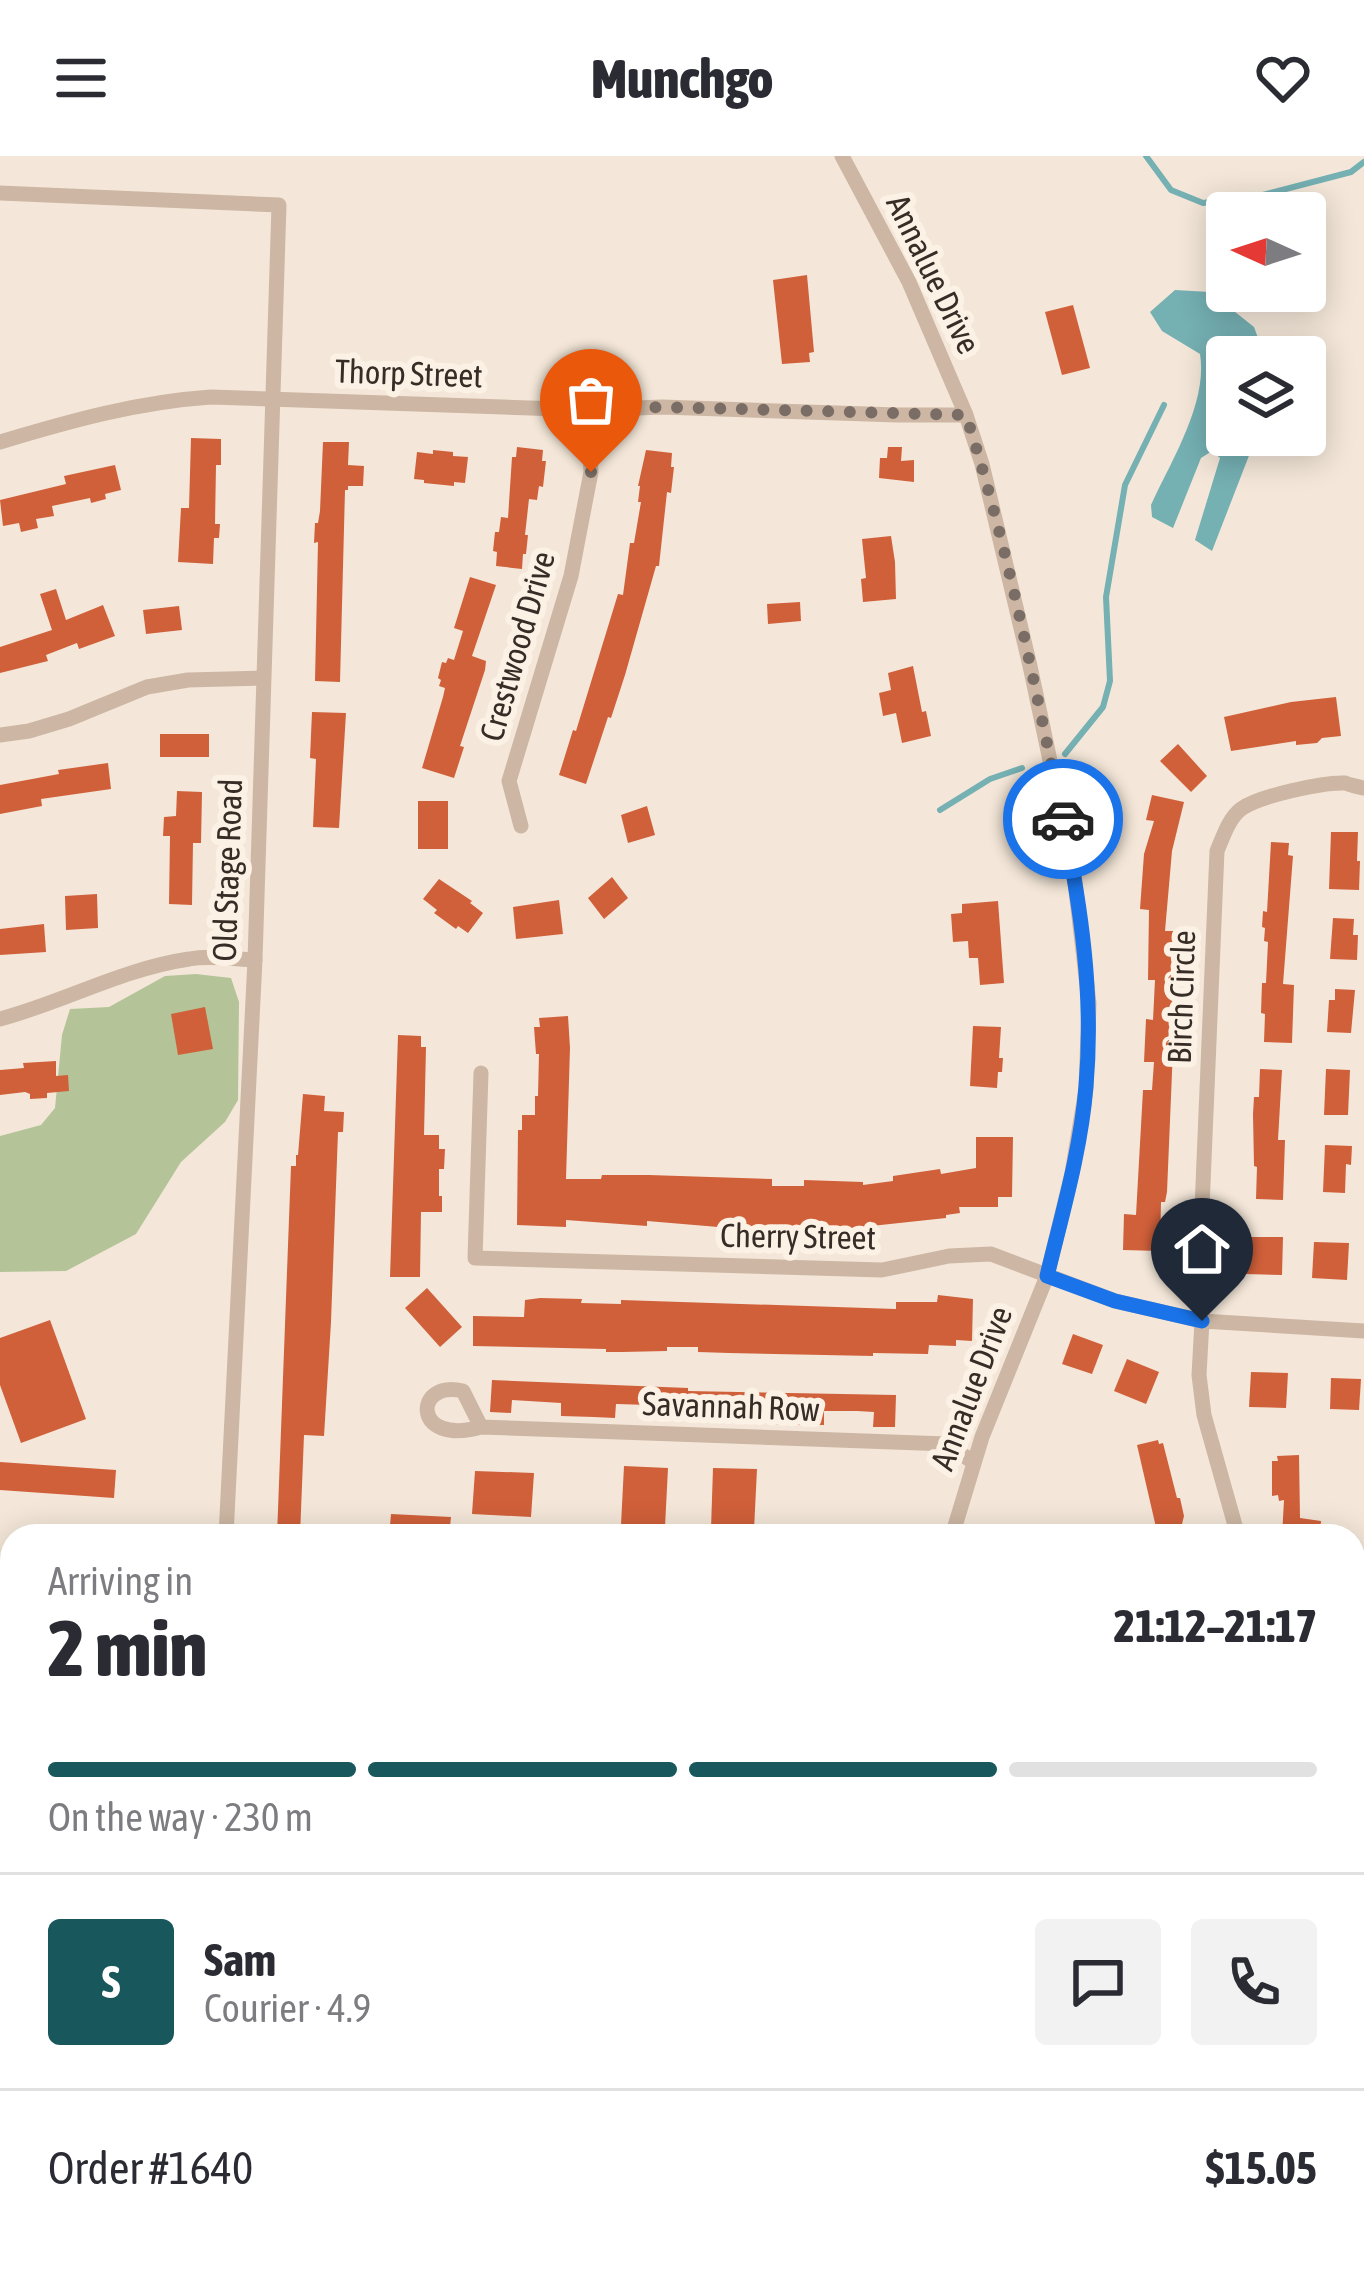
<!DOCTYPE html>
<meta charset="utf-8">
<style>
body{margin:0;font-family:"Asap Condensed",sans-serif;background:#f2f2f3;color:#2b2b33;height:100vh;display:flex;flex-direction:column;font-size:45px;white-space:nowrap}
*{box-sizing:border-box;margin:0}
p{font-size:39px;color:#7c7c81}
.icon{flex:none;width:66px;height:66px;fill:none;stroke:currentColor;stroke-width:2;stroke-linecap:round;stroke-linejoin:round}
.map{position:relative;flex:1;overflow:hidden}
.details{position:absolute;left:0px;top:1368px;width:1365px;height:747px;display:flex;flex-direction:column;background:#fff;border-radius:36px 36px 0 0;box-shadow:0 6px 30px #0003}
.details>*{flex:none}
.needle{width:78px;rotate:273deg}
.fabs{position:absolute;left:1206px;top:36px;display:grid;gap:24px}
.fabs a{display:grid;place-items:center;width:120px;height:120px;border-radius:12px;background:#fff;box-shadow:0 6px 30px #0003;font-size:60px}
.pin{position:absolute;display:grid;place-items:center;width:102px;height:102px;color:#fff;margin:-123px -51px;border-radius:50% 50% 50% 0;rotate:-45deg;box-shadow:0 0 12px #0007}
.pin .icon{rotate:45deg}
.courier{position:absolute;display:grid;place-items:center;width:120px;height:120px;margin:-60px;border:9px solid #1a73e8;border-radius:50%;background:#fff;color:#222;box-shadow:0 3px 15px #0007}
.head em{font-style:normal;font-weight:800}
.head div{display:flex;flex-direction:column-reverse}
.head{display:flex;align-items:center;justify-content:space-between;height:204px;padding:0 48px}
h1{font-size:78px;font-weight:800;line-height:90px}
.bar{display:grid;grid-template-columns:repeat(4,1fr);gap:18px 12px;align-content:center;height:144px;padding:0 48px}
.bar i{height:15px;border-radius:9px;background:#e1e1e2}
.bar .current{background:#18575c}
.bar p{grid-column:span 4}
.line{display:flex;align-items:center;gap:30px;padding:0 48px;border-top:3px solid #e1e1e2}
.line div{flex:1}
.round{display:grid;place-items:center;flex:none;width:126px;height:126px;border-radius:12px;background:#f2f2f3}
header{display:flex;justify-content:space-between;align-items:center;height:156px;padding:0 48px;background:#fff;font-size:54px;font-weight:800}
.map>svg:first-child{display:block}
.green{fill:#b4c498}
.water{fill:#75b0b3}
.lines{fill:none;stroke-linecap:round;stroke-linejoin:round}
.stream{stroke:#75b0b3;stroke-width:6}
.building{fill:#d0603a}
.minor{stroke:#cdb7a4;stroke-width:15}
.tertiary{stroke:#cdb7a4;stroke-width:18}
.done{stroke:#796d65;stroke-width:12;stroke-dasharray:0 21.6}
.route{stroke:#1a73e8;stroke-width:15}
.labels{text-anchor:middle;stroke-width:12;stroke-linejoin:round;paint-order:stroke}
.street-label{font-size:33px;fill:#372c26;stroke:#fbf1e5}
</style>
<header><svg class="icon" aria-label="menu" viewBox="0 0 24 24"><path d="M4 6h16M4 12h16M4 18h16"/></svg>Munchgo<svg class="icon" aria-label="heart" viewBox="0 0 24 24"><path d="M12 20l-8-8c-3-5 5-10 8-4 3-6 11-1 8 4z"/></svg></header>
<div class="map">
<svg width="1364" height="2114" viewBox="0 0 1364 2114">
<rect width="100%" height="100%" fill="#f4e7d9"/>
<path class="green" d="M196 818 231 822 239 846 238 944 225 966 181 1006 136 1078 66 1115 0 1116V980L41 969 55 952 62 879 70 853 109 851 165 820Z"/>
<path class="water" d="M1175 134 1210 136 1254 171 1265 201H1227V279H1257L1212 395 1195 384 1220 302 1212 295 1201 302 1173 372 1152 361 1151 349C1171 305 1208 247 1200 198L1162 175 1150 156Z"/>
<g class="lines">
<g class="stream">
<path d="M1146 0 1171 34 1203 47 1263 39 1351 16 1364 6"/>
<path d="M1065 598 1103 551 1110 525 1106 441 1125 329 1164 249"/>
<path d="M940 654 990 623 1022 612"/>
</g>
</g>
<g class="building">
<path d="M807 119 814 196 809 197 810 206 782 208 773 124Z"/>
<path d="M1073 149 1090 212 1062 219 1045 156Z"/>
<path d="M191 282 221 283V309H216L215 368H220L219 382H214L213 408 178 406 181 352H189Z"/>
<path d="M323 286H349L348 309 364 310 363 330H348V334H345L340 526 315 525 318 386 314 387 315 367H318L320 355Z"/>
<path d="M517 291 543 294 542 305H546L543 331 539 330 537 344 529 343 525 379H528L526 398H523L522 413 496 410 497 396 493 395 495 376H499L501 361 508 362 512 301H516Z"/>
<path d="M888 291H902L901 305 914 304V326L879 322 880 302H887Z"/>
<path d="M433 294 453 296V300L468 301 465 327 454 326V330L424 327V324L414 323 417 296 433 298Z"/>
<path d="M646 294 672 297 671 311H674L671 337 667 336 659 410H656L625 519 611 562 608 561 586 628 559 619 573 574 576 575 618 438 623 439 630 387H634L641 346H638L640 330H638Z"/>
<path d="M115 309 121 334 105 338 106 343 91 347 90 342 52 350 54 360 36 363 38 372 21 376 19 367 3 370 0 344 66 328 64 320Z"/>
<path d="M891 380 895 406 896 443 863 446 861 423 866 422 862 383Z"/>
<path d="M470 421 496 429 472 500 486 505 485 514 460 590 464 591 454 622 422 612 443 541 445 532 439 530 441 524 438 522 442 506 446 507 448 502 454 504 463 475 454 472Z"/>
<path d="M56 433 66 464 103 449 115 480 79 493 77 487 46 499 48 505 0 517V491L52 474 40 438Z"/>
<path d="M800 446 801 465 768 468 767 448Z"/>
<path d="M179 450 182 474 146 478 143 454Z"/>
<path d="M913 510 922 556 926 555 931 580 902 587 896 557 883 560 879 537 891 534 888 517Z"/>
<path d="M1336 541 1341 580 1322 582 1317 587 1296 589V585L1231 595 1224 561 1291 546Z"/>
<path d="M312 556 346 557 339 672 313 671 316 603 310 602Z"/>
<rect x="160" y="578" width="49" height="23"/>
<path d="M1178 588 1207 620 1191 636 1160 605Z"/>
<path d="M108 607 111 633 41 643 42 650 0 658V629L59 618 58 614Z"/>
<path d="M177 635 202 636 201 687H193L192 749 169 748 170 680H163L164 661 176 660Z"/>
<path d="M1152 639 1184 646 1172 695 1165 775H1178L1177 833H1174L1172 869H1174L1167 1036 1165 1046H1161L1160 1095 1123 1094 1124 1058 1136 1059 1143 934H1152L1154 906H1144L1146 863 1153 864 1155 824H1148L1149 754 1140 753 1144 698 1154 665 1146 664Z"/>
<rect x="418" y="645" width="30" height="48"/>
<path d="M647 650 655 679 628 687 621 659Z"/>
<path d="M1331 676H1358L1357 705H1360L1359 734 1329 733Z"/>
<path d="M1271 686 1289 687 1288 699 1293 700 1283 828 1294 829 1292 887 1264 886 1265 858 1261 857 1262 827H1266L1268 786 1264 785 1265 772 1262 771 1263 755 1267 756Z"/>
<path d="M612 721 628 742 604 763 588 742Z"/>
<path d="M439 723 472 745 470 747 483 757 468 777 458 770 456 773 434 757 437 754 423 743Z"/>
<path d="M97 738 98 772 66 774 65 740Z"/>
<path d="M559 744 563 778 516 783 513 751Z"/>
<path d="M998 745 1004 827 980 829 978 802H969L968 785 953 786 951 758 962 757V748Z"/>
<path d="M1333 762 1354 763 1353 779H1358L1357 804 1330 803Z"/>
<path d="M44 768 46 796 0 799V773Z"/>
<path d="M1335 833 1355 834 1351 877 1327 876 1329 844H1335Z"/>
<path d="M205 851 213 893 178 899 171 858Z"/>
<path d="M568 860 570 892 566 1023H601L602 1019H649L772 1023V1030H804V1024L863 1026V1029L893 1025V1020L940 1013 941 1018 976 1012V981H1013L1012 1041H998V1051H959L960 1057 946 1059V1062L862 1071V1076L730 1072 647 1065V1070L566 1064V1071L517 1069 518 974H522V959H535V940H538L539 898H536L534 871H540L539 862Z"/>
<path d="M973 870 1001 871 999 902H1003L1002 916H998L997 932 970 930Z"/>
<path d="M398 879 421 880V891H426L424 979H439V993H445L444 1013H439V1040H442V1056H421L420 1121H390Z"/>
<path d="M56 905V920L68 919 69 935 47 937V942L30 943V938L25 936 0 939V914L24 912 23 907Z"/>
<path d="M1260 913 1282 914 1278 984H1285L1283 1044 1256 1043 1257 1011 1254 1010 1253 958 1254 941H1259Z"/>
<path d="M1326 913 1350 914 1348 959H1324Z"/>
<path d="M303 938 325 940 324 955 344 956 343 976H338L331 1166 324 1280 304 1279 300 1380H277L291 1010H296V999H298Z"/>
<path d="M1325 989 1352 990 1351 1009 1346 1008 1345 1037 1323 1036Z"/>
<path d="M1246 1081H1283L1282 1119 1245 1118Z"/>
<path d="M1314 1086 1349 1087 1347 1124 1312 1122Z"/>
<path d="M427 1132 462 1171 440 1191 405 1152Z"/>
<path d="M938 1139 973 1143 972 1185 956 1184V1190L929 1189 928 1198 873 1197V1200L729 1197 698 1196V1191H667V1195L622 1196H606V1193L473 1190V1160L524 1161 525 1144 540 1142 582 1143 581 1147 621 1148V1144L896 1153V1146H937Z"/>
<path d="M50 1164 86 1263 21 1287 0 1229V1182Z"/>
<path d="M1073 1178 1103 1189 1092 1218 1062 1208Z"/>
<path d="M1127 1203 1159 1216 1146 1248 1114 1235Z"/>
<path d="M1251 1216 1288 1217 1286 1252 1249 1251Z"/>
<path d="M1331 1222 1361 1223 1359 1254 1330 1253Z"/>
<path d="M492 1224 688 1232V1235L896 1239 895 1271H873L874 1256 857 1255H824V1269L769 1268V1254L753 1253H720V1266L665 1263 666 1250 650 1249 616 1248 615 1262 594 1261 561 1260V1247L512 1244 511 1257 490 1256Z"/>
<path d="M1158 1284 1159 1288 1163 1287 1177 1342H1180L1184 1360 1182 1368 1184 1378 1173 1380H1158L1137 1289Z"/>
<path d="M1299 1299 1300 1362 1321 1365 1320 1380H1282L1284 1344 1279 1345 1278 1339 1272 1340V1305H1278L1277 1300Z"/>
<path d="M0 1306 116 1314 114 1342 0 1334Z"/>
<path d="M624 1310 668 1312 665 1371 621 1369Z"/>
<path d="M713 1312 757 1313 754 1374 711 1373Z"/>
<path d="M475 1315 534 1317 531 1361 472 1358Z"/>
<path d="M391 1358 451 1361 449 1380H389Z"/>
</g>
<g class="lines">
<g class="minor">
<path d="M842 0 909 126 966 259 982 308 1030 510 1074 718 1089 847 1086 933 1072 1017 1047 1120 982 1281 952 1380"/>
<path d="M0 37 279 49 255 804 226 1380"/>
<path d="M0 286C70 265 137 246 211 241L588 254 662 251 897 259H966"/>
<path d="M0 579 29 575 69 563 147 531 188 524 262 522"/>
<path d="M521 670 509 625 571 420 591 316 588 254"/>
<path d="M0 863C64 846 122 813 189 803 210 799 233 803 255 804"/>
<path d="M481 917 475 1102 882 1114 949 1100 991 1098 1115 1145 1202 1165 1364 1175"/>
<path d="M481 1271 463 1235C413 1223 412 1291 481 1271L947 1288 973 1306"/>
<path d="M1238 1380 1204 1259 1199 1219 1202 1165 1200 1100 1217 695C1223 681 1229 662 1241 653 1259 640 1323 626 1345 627 1346 628 1363 632 1364 632"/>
<path d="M293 2103 297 2114"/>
<path d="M839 2114 840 2103"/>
</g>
<g class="tertiary">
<path d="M0 2001 12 2002"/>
<path d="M1135 2103 1179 2114"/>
</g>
</g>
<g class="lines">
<path class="done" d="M591 316 588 254 662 251 966 259C1008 390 1034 528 1063 663"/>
<path class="route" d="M1063 663C1081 751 1094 840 1086 930 1081 994 1062 1058 1047 1120L1115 1145 1202 1165"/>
</g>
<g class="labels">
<g class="street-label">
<text transform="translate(934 118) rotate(64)" y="12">Annalue Drive</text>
<text transform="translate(409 217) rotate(2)" y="12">Thorp Street</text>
<text transform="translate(517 490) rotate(-74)" y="12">Crestwood Drive</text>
<text transform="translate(227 714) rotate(-88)" y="12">Old Stage Road</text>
<text transform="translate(1181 841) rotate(-88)" y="12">Birch Circle</text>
<text transform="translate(798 1080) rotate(1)" y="12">Cherry Street</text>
<text transform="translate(971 1232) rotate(-69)" y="12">Annalue Drive</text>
<text transform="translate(731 1250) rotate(2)" y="12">Savannah Row</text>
</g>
</g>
</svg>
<div class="fabs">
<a><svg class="needle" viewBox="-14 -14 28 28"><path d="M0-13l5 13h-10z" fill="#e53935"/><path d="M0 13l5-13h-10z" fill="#7c7c81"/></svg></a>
<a><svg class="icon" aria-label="layers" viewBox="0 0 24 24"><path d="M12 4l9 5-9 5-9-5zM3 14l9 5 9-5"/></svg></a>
</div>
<div class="pin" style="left:591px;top:316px;background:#ea580c"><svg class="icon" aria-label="bag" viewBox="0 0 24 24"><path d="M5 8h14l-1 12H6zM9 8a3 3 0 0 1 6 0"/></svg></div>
<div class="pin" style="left:1202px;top:1165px;background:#1f2937"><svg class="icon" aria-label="home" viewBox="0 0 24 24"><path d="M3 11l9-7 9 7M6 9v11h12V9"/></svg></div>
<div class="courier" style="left:1063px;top:663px"><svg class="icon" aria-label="car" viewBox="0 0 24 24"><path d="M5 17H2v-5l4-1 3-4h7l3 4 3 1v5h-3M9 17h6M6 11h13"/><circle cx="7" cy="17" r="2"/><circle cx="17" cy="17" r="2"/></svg></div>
<section class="details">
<div class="head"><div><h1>2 min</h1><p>Arriving in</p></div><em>21:12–21:17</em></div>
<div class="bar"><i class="current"></i><i class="current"></i><i class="current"></i><i></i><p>On the way · 230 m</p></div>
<div class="line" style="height:216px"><b class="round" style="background:#18575c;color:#fff">S</b><div><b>Sam</b><p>Courier · 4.9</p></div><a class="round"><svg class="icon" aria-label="chat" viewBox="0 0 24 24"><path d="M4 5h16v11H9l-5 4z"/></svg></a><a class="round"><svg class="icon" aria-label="phone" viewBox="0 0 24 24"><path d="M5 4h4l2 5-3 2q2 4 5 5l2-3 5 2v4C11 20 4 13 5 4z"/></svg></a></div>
<div class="line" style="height:156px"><div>Order #1640</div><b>$15.05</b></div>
</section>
</div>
